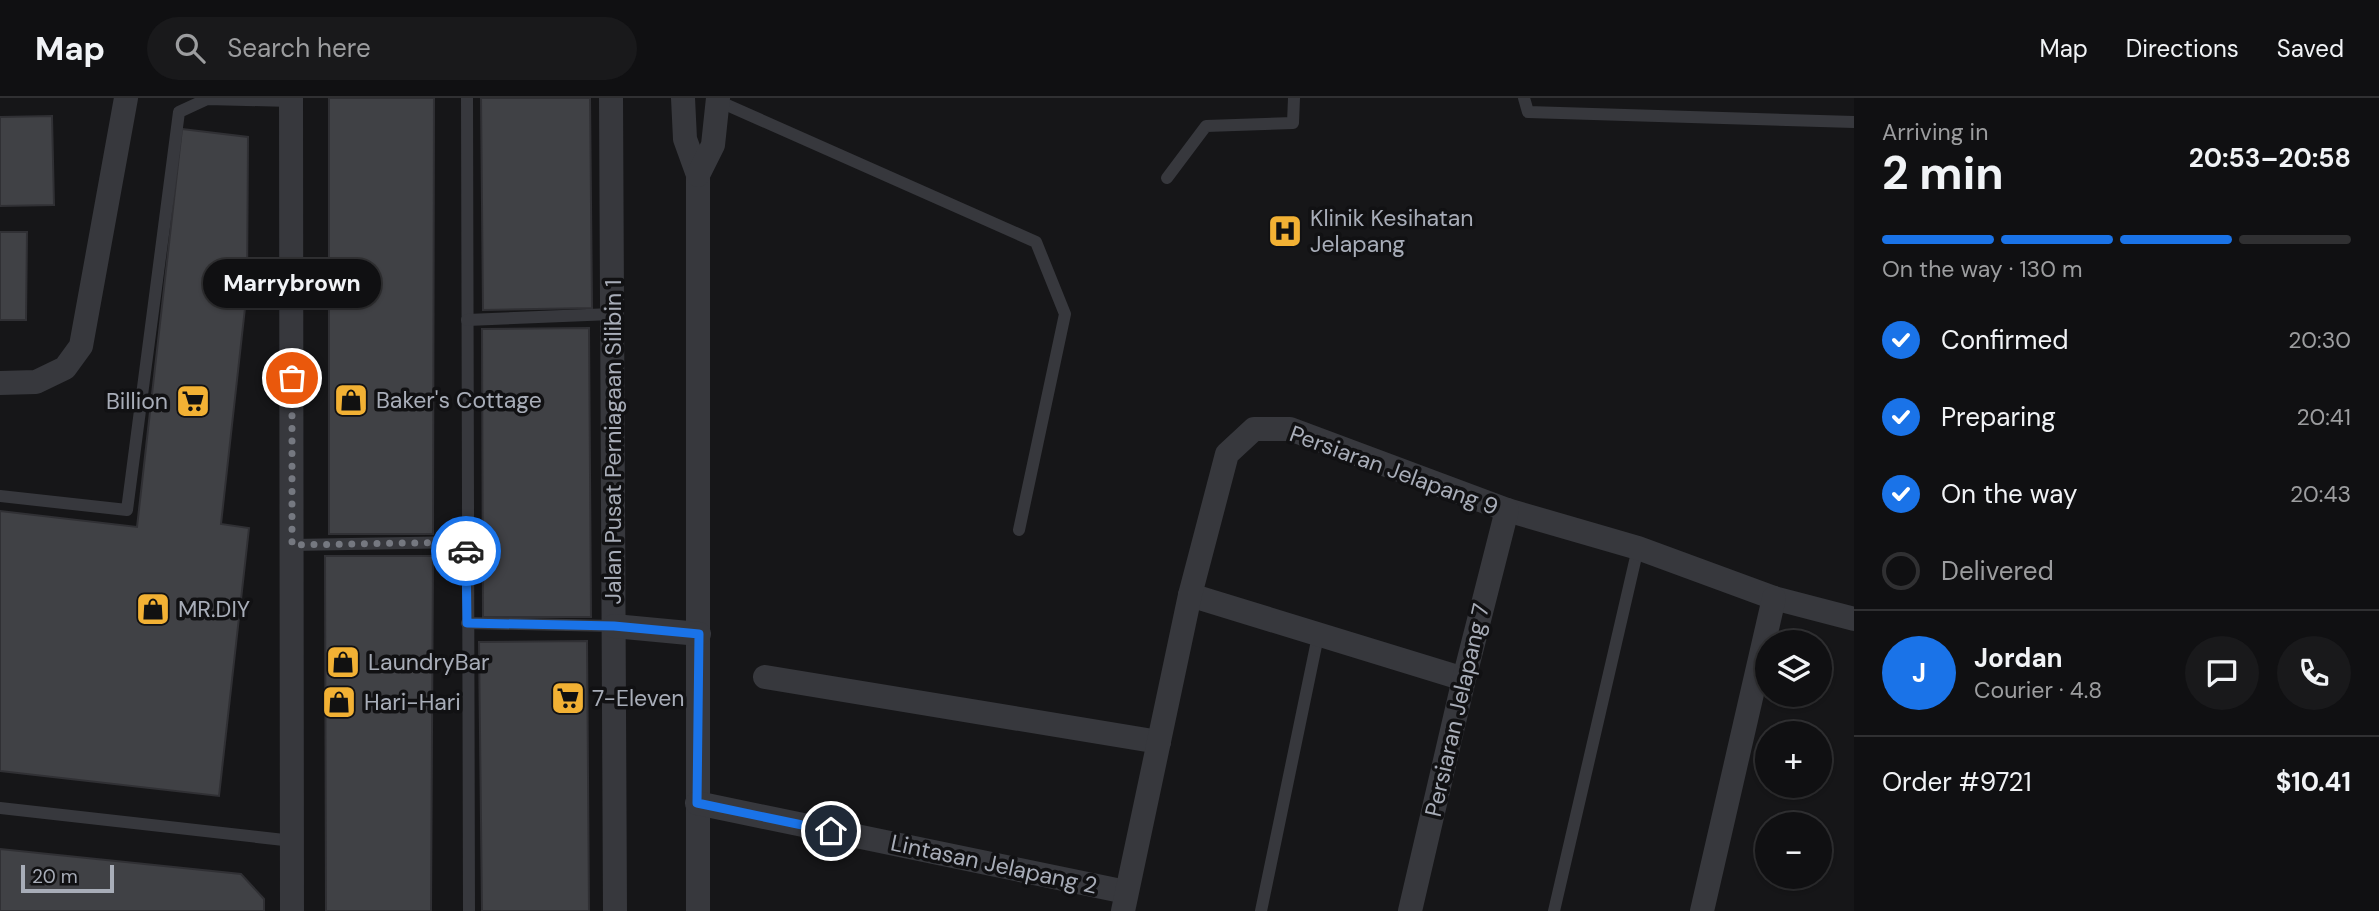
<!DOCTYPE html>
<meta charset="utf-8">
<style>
body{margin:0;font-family:"DM Sans",sans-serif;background:#19191b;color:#f1f3f6;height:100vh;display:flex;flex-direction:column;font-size:26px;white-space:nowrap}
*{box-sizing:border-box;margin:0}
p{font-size:23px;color:#9c9d9f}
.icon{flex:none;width:38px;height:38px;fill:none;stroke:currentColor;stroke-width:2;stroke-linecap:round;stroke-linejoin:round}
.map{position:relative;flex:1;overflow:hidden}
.panel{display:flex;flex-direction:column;background:#101012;width:525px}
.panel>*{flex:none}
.tools{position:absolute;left:1755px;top:532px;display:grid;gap:14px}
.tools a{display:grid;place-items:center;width:77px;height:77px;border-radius:50%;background:#101012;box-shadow:0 2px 5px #0004,0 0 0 2px #303032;font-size:35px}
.scale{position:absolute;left:21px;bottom:18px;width:93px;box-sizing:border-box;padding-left:7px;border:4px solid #a8adb8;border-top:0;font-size:19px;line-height:24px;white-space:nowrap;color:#a8adb8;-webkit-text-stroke:5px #111113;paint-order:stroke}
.pin{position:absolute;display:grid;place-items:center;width:60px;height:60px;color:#fff;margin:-30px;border:4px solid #fff;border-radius:50%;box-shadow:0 2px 7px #0007}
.courier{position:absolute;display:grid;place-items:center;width:70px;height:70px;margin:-35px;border:5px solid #1a73e8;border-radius:50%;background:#fff;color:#222;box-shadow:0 2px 9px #0007}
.bubble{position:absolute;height:49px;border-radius:24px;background:#101012;box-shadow:0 2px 5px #0004,0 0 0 2px #303032;font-size:23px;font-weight:700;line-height:49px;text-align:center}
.headline em{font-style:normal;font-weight:700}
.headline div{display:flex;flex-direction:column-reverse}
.headline{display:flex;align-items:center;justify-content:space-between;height:119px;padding:0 28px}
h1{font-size:46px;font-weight:700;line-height:52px}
.bar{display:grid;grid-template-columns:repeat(4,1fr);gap:10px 7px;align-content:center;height:84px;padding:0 28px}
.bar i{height:9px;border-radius:5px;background:#303032}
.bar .current{background:#1a73e8}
.bar p{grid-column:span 4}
.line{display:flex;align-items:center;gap:18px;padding:0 28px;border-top:2px solid #303032}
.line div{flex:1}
.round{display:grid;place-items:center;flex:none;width:74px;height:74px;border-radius:37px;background:#19191b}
ol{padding:0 28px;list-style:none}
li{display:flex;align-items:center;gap:21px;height:77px}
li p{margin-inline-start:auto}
li .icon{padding:7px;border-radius:50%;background:#1a73e8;color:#fff;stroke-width:4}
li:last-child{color:#9c9d9f}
li i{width:38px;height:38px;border:4px solid #303032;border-radius:50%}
header{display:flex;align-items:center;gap:42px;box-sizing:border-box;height:98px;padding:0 35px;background:#101012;border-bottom:2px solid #303032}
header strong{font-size:33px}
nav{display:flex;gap:38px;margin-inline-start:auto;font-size:24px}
.search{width:490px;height:63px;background:#19191b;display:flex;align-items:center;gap:18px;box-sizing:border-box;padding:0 24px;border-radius:38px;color:#9c9d9f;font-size:26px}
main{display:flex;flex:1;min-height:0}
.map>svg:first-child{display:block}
.building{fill:#404145;stroke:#303034;stroke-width:2}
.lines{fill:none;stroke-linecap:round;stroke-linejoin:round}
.lane{stroke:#37383d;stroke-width:12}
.street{stroke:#37383d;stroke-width:24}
.done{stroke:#757880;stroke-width:7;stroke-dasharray:0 12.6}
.route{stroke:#1a73e8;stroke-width:9}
.labels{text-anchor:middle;stroke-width:7;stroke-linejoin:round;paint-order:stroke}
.poi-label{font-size:23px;fill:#a8adb8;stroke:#111113;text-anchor:start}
.street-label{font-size:23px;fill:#a8adb8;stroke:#111113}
</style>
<header>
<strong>Map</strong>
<div class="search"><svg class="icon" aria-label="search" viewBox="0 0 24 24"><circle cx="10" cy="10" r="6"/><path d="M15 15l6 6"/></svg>Search here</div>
<nav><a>Map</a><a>Directions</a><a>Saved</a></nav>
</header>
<main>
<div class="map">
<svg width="1854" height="813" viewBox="0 0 1854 813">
<rect width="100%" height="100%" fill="#161618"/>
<g class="building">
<path d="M329 0H434L433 436H329Z"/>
<path d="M481 0H590L592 210 483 212Z"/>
<path d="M52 18 54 107 0 108V19Z"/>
<path d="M182 31 248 39 247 192 221 426 249 430 219 698 0 673V413L137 429Z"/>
<path d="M0 134H27L26 222H0Z"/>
<path d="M589 230 591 519H483L482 231Z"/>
<path d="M325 458H433L431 813H326Z"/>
<path d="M587 543 589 813H482L479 544Z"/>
<path d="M0 751 241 776 264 801V813H0Z"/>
</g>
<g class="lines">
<g class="lane">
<path d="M467 0 469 813"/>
<path d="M1524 0 1528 14 1854 24"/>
<path d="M718 3 1036 144 1065 216 1019 432"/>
<path d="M1167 80 1206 28 1293 25 1294 0"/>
<path d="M467 222 612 216"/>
<path d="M0 398 127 412 179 14 207 1 291 3"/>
<path d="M292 447 466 444"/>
<path d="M467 525 614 528"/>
<path d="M0 710 293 743"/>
<path d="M1261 813 1318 538"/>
<path d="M1554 813 1638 450"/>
</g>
<g class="street">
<path d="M291 0 292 813"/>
<path d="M611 0 615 813"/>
<path d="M683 0 685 41 698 77V813"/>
<path d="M698 77 713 47 718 0"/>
<path d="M0 285 36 284 65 270 81 248 126 0"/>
<path d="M1190 497 1464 581"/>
<path d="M614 528 699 536"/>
<path d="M765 579 1159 644"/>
<path d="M697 705 1126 794"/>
<path d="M1123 813 1190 497 1227 356 1254 331H1290L1507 412 1638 450 1774 500 1854 521"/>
<path d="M1410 813 1464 581 1507 412"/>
<path d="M1702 813 1774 500"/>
</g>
</g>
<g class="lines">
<path class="done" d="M292 280V447L466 444V453"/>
<path class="route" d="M466 453 467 525 614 528 699 536 697 705 831 733"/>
</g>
<defs>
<g id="hospital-square" transform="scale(1.75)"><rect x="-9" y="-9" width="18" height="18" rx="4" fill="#f2b134" stroke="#111113"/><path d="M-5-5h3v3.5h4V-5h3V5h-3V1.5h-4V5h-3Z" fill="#111"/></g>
<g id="shop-square" transform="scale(1.75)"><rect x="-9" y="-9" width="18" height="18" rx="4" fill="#f2b134" stroke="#111113"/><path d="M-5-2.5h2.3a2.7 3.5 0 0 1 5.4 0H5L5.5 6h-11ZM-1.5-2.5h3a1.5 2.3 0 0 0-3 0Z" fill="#111"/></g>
<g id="supermarket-square" transform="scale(1.75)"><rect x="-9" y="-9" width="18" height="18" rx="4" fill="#f2b134" stroke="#111113"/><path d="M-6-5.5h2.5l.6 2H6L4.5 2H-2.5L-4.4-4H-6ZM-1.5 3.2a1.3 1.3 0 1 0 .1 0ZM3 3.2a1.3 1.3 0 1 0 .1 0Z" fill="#111"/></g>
</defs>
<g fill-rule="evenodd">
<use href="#hospital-square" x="1285" y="133"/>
<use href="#shop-square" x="351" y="302"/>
<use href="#supermarket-square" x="193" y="303"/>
<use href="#shop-square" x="153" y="511"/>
<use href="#shop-square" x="343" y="564"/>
<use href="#supermarket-square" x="568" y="600"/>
<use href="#shop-square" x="339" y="604"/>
</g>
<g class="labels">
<g class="poi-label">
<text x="1310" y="128">Klinik Kesihatan<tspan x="1310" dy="26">Jelapang</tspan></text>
<text x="376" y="310">Baker's Cottage</text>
<text x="168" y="311" text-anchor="end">Billion</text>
<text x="178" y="519">MR.DIY</text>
<text x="368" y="572">LaundryBar</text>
<text x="592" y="608">7-Eleven</text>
<text x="364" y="612">Hari-Hari</text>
</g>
<g class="street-label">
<text transform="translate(613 344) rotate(-90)" y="8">Jalan Pusat Perniagaan Silibin 1</text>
<text transform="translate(1394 372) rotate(20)" y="8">Persiaran Jelapang 9</text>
<text transform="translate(1457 612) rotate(-77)" y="8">Persiaran Jelapang 7</text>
<text transform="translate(994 766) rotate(12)" y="8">Lintasan Jelapang 2</text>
</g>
</g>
</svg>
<div class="tools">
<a><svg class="icon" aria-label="layers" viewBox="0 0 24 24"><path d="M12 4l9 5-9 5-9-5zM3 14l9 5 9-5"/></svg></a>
<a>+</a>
<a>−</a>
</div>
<div class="scale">20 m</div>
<div class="pin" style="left:292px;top:280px;background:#ea580c"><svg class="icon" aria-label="bag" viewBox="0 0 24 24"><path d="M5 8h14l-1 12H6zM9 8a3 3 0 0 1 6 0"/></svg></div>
<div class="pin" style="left:831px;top:733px;background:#1f2937"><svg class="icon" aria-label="home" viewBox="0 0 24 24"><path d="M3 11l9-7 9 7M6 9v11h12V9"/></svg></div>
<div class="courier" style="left:466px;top:453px"><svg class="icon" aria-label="car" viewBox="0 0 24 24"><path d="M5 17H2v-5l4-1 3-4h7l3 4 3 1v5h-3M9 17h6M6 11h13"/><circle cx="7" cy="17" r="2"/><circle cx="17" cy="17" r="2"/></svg></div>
<div class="bubble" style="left:203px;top:161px;width:178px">Marrybrown</div>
</div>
<section class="panel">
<div class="headline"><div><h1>2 min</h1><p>Arriving in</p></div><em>20:53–20:58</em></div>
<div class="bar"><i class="current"></i><i class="current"></i><i class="current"></i><i></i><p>On the way · 130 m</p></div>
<ol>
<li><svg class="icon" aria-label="check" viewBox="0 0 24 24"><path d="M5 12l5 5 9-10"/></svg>Confirmed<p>20:30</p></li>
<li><svg class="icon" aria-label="check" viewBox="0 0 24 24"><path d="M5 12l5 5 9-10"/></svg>Preparing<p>20:41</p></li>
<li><svg class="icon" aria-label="check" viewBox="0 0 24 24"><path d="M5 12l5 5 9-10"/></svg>On the way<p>20:43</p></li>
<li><i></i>Delivered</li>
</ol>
<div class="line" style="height:126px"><b class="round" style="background:#1a73e8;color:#fff">J</b><div><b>Jordan</b><p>Courier · 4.8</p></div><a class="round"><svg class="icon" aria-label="chat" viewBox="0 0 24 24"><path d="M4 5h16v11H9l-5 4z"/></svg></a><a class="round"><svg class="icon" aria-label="phone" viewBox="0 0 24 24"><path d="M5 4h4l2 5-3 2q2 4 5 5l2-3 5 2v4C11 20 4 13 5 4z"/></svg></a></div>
<div class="line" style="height:91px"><div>Order #9721</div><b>$10.41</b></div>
</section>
</main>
